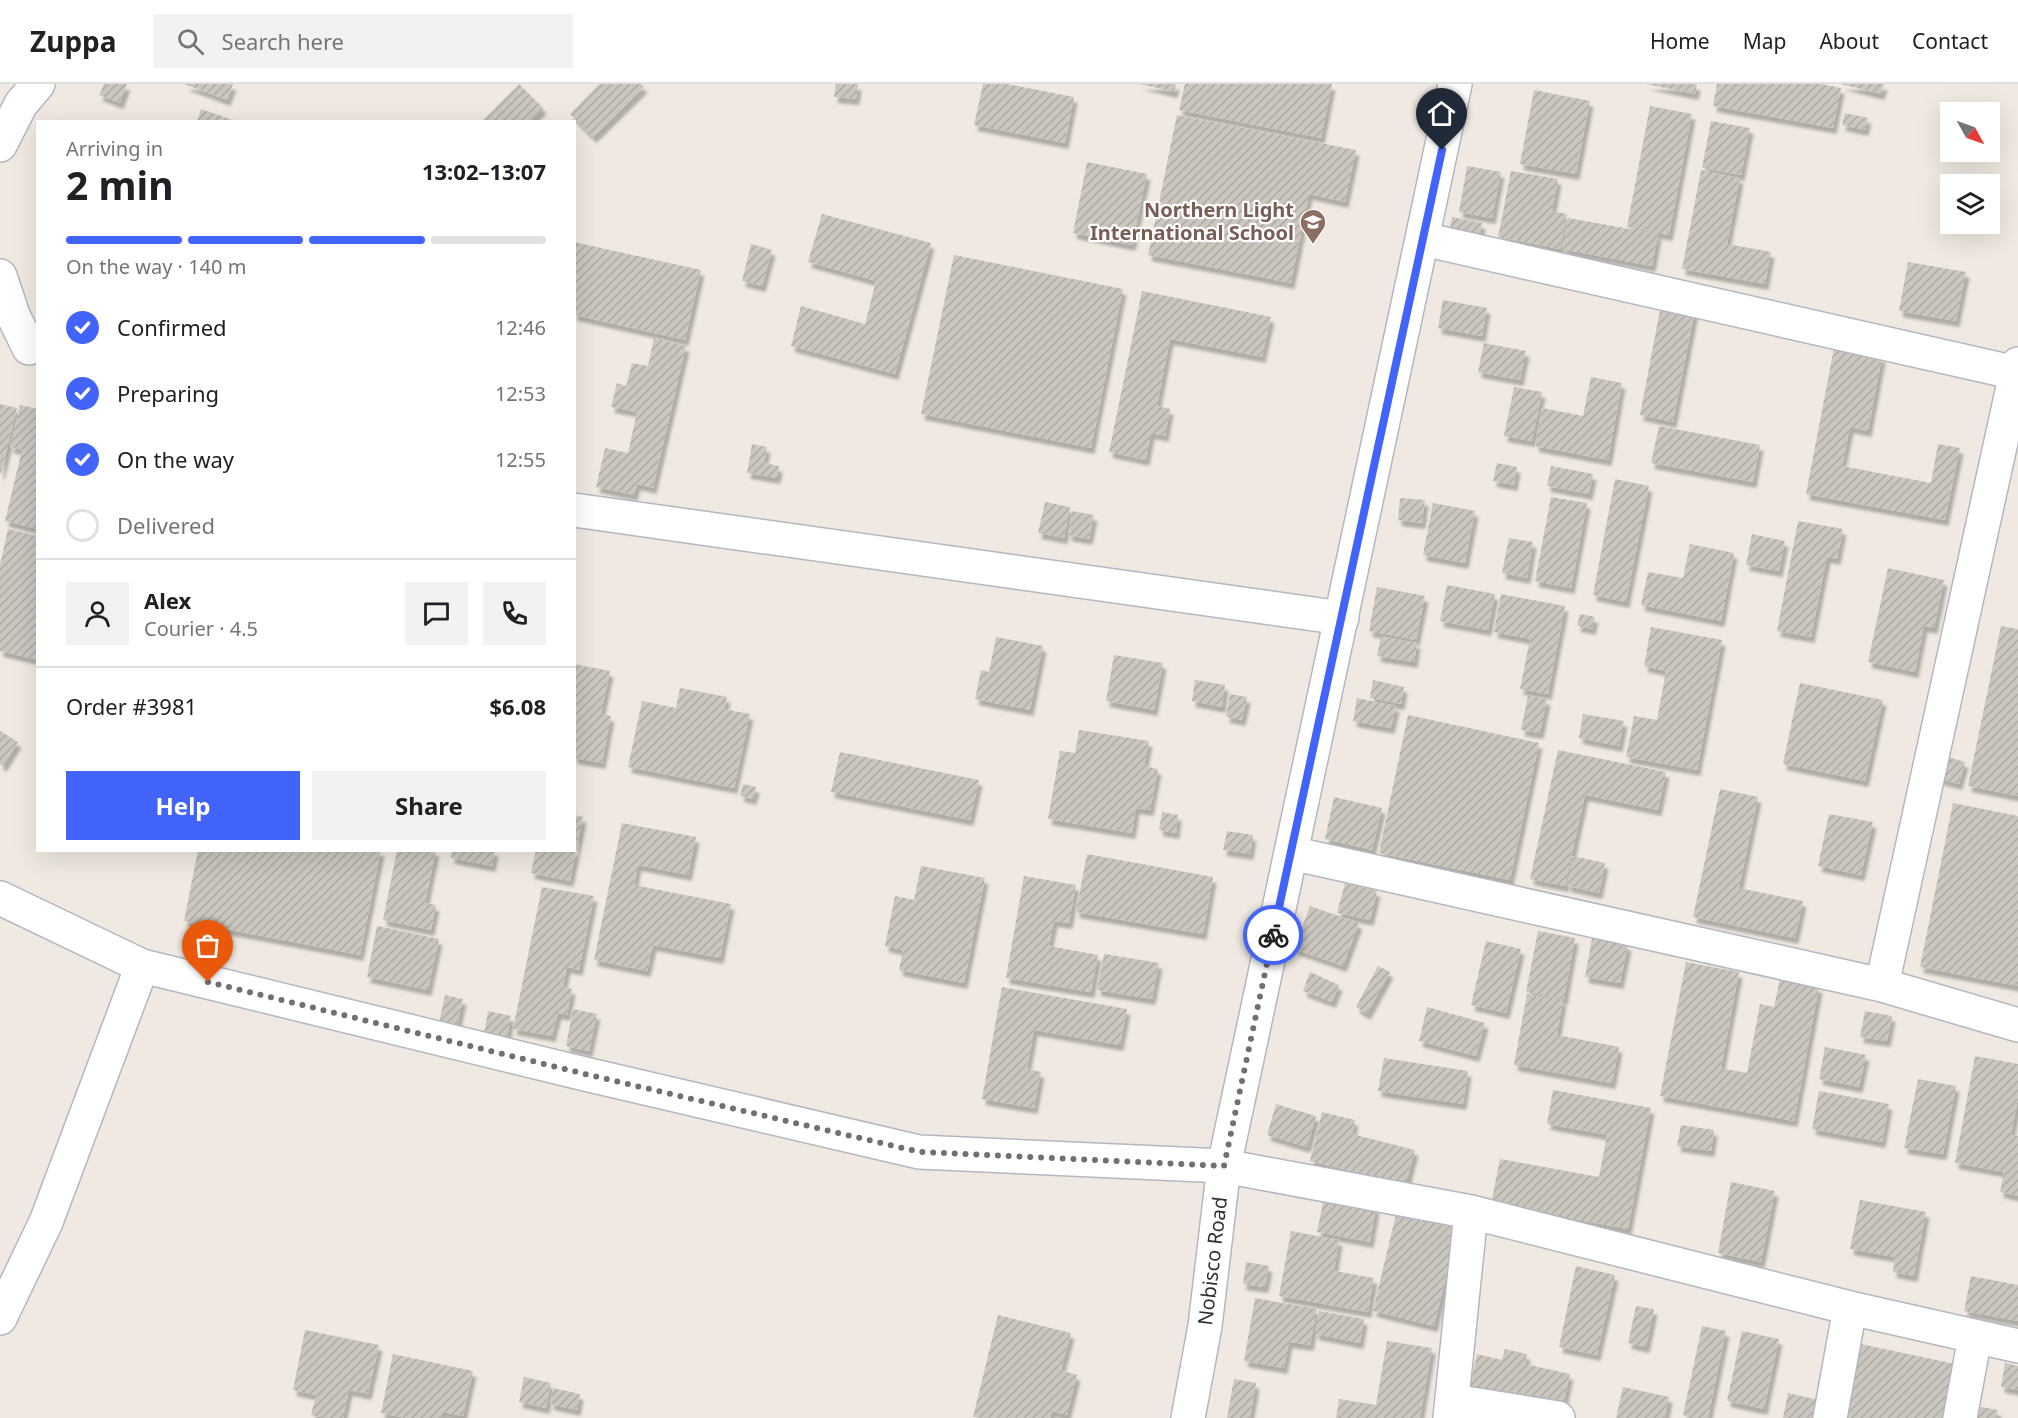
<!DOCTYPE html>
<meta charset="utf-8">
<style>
body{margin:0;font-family:"Noto Sans",sans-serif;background:#f2f2f2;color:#202124;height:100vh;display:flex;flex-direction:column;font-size:22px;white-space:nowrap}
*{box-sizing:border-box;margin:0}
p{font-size:20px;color:#757577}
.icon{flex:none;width:33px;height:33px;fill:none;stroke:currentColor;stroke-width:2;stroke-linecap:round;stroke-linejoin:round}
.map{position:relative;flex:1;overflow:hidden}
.drawer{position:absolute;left:36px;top:36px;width:540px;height:732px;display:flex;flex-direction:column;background:#fff;border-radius:0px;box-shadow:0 6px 24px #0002}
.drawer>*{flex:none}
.needle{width:39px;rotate:130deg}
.tools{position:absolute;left:1940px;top:18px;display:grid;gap:12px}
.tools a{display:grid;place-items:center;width:60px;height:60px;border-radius:0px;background:#fff;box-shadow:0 6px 24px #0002;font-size:30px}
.pin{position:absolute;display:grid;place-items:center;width:51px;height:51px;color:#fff;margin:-62px -26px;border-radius:50% 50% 50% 0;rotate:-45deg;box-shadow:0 0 6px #0007}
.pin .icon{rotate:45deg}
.courier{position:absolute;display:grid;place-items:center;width:60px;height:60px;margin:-30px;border:4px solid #4264fb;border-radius:50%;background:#fff;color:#222;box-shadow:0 2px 8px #0007}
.overview em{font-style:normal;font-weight:700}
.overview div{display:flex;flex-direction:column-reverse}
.overview{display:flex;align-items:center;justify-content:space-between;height:102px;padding:0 30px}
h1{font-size:39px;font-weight:700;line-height:45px}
.bar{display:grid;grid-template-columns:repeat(4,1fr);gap:9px 6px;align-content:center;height:72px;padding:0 30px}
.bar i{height:8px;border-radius:4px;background:#e0e0e0}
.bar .current{background:#4264fb}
.bar p{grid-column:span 4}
.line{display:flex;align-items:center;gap:15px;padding:0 30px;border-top:2px solid #e0e0e0}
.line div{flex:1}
.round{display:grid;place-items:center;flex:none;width:63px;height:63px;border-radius:0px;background:#f2f2f2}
ol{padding:0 30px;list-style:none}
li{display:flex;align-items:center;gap:18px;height:66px}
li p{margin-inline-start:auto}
li .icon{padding:6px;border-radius:50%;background:#4264fb;color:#fff;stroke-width:4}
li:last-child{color:#757577}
li i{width:33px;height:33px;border:3px solid #e0e0e0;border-radius:50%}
.action{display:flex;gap:12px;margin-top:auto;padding:12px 30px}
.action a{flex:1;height:69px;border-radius:0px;background:#4264fb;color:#fff;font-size:24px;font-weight:700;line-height:69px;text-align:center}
.action a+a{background:#f2f2f2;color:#202124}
header{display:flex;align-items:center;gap:36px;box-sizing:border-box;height:84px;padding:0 30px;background:#fff;border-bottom:2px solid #e0e0e0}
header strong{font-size:28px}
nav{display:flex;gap:33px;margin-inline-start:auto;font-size:21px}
.search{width:420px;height:54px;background:#f2f2f2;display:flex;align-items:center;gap:15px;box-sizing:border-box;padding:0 21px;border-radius:0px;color:#757577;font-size:22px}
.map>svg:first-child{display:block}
.building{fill:url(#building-hatch);filter:url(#shadow)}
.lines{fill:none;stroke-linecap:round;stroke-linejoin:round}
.minor-casing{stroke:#b4b7c1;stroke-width:36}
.minor{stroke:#fff;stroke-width:33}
.done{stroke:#726f6d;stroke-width:6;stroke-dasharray:0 10.8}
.route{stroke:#4264fb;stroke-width:8}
.labels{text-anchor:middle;stroke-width:4.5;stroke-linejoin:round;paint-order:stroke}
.education-label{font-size:20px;font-weight:bold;fill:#785e54;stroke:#fff;text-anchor:end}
.street-label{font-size:20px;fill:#2e2e2e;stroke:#fff}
</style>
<header>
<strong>Zuppa</strong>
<div class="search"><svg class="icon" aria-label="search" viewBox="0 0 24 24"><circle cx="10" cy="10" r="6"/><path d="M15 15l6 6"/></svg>Search here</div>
<nav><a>Home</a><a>Map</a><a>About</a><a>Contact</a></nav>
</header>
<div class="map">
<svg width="2018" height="1334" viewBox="0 0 2018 1334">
<defs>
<pattern id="building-hatch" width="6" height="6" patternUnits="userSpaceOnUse" patternTransform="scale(1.5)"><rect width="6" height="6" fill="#cbc7bf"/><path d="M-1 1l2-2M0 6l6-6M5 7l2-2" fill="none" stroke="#afaba4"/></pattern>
<filter id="shadow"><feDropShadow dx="3.5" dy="6" stdDeviation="1.5" flood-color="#0004"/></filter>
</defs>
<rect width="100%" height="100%" fill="#efe9e1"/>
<g class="building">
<path d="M104 0H127L120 19 99 11Z"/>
<path d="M184 0H233L227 16Z"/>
<path d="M519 0 543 24 530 38H481Z"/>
<path d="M599 0H641L644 3 593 53 570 30Z"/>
<path d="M836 0H858L856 15 834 13Z"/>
<path d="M983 0H1007L1074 13 1065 59 974 41Z"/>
<path d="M1140 0H1176L1174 8Z"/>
<path d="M1185 0H1332L1321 54 1179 26Z"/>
<path d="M1646 0H1697L1695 10Z"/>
<path d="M1717 0H1821L1841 4 1833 44 1713 22Z"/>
<path d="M1841 0H1884L1881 10Z"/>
<path d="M1534 6 1590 17 1576 90 1520 80Z"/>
<path d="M1650 22 1692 30 1669 151 1627 143Z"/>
<path d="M201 25 236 37V38H197Z"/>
<path d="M1845 29 1868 34 1865 46 1842 41Z"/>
<path d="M1177 31 1356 66 1345 118 1309 110 1291 199 1148 171Z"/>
<path d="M1711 37 1750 44 1741 91 1702 84Z"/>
<path d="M1087 78 1147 90 1132 161 1073 149Z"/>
<path d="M1467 82 1501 88 1492 134 1459 128Z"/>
<path d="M1701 86 1740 94 1727 160 1771 168 1765 200 1682 185Z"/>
<path d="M1511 87 1558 95 1552 127 1567 130 1560 165 1498 153Z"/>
<path d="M822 130 931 159 895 290 791 262 801 222 865 240 876 197 808 178Z"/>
<path d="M1452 133 1482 139 1479 154 1449 149Z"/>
<path d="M1568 134 1658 150 1652 182 1562 165Z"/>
<path d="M574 158 701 186 685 256 574 231Z"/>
<path d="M751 160 772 166 762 202 742 197Z"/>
<path d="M954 171 1123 205 1091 364 921 330Z"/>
<path d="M1908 178 1966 188 1956 237 1899 227Z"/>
<path d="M1142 207 1271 233 1262 273 1170 255 1157 322 1170 325 1165 352 1151 349 1146 376 1109 368Z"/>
<path d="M1443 216 1487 224 1482 252 1438 244Z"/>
<path d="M1661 221 1695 226 1673 338 1640 331Z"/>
<path d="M654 254 686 262 653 404 637 400 634 411 596 403 605 364 628 369 637 328 611 323 617 299 626 302 632 279 648 282Z"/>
<path d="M1484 259 1526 267 1520 296 1478 288Z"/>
<path d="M1834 264 1882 273 1868 347 1850 343 1842 382 1931 399 1938 360 1960 364 1945 436 1806 410Z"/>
<path d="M1591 293 1622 299 1608 376 1535 362 1542 324 1583 332Z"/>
<path d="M1514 303 1542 308 1532 357 1504 352Z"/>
<path d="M0 320 17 324 1 390H0Z"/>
<path d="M20 321 38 325V445L5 437 22 366 10 363Z"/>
<path d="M1659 342 1760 361 1753 398 1651 379Z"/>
<path d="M752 360 767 363 764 379 779 382 777 394 747 389Z"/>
<path d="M1497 379 1517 383 1514 401 1493 397Z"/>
<path d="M1551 382 1593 390 1589 410 1547 402Z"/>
<path d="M1615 395 1649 402 1626 518 1593 511Z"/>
<path d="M1551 413 1587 419 1571 504 1535 497Z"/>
<path d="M1400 414 1425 416 1422 439 1398 436Z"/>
<path d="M1045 418 1070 423 1064 454 1038 449Z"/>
<path d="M1433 419 1475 427 1465 479 1423 471Z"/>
<path d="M1072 427 1094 431 1089 455 1068 451Z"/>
<path d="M1798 437 1843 445 1837 475 1827 473 1811 553 1777 547Z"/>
<path d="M8 445 38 452V576L0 567V481Z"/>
<path d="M1752 450 1785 457 1779 487 1746 481Z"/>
<path d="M1509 454 1533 458 1527 494 1502 489Z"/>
<path d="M1690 460 1734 469 1721 537 1641 521 1648 488 1683 494Z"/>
<path d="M1888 484 1944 496 1934 544 1924 542 1915 588 1868 578Z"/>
<path d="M1447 501 1495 510 1488 546 1440 537Z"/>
<path d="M1377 503 1425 512 1416 556 1369 547Z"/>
<path d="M1501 510 1565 522 1548 610 1520 605 1530 555 1494 548Z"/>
<path d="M1580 530 1595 533 1592 545 1577 542Z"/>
<path d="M2001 542 2018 545V712L1968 702Z"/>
<path d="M1651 543 1722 556 1697 686 1626 673 1634 632 1657 636 1666 587 1644 582Z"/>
<path d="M1381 552 1417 559 1414 578 1377 572Z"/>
<path d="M996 553 1043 562 1030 626 975 615 981 586 989 588Z"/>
<path d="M1114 571 1163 579 1154 626 1106 617Z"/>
<path d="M574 580 610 587 601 630 611 632 602 679 574 674Z"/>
<path d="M1195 596 1225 601 1222 623 1192 617Z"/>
<path d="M1373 596 1404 603 1401 620 1370 614Z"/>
<path d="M1800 599 1883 616 1865 697 1783 680Z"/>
<path d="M680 604 727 613 724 625 750 630 734 704 628 683 642 617 676 624Z"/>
<path d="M1230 610 1247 613 1242 636 1226 633Z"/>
<path d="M1528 612 1547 615 1540 649 1521 646Z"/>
<path d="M1357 614 1396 622 1391 644 1353 637Z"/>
<path d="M1583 630 1624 637 1619 662 1579 654Z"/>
<path d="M1408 631 1539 659 1510 796 1379 769Z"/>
<path d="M1079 646 1149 657 1144 682 1158 685 1150 726 1136 724 1132 749 1048 735 1060 667 1075 669Z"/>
<path d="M0 647 18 658 3 682 0 680Z"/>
<path d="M1558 666 1666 688 1658 726 1585 711 1565 802 1530 795Z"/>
<path d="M840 668 979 696 970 736 831 708Z"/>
<path d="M1941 671 1965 678 1959 700 1935 694Z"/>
<path d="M743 700 756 703 753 715 740 712Z"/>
<path d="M1720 705 1758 713 1739 804 1803 817 1795 854 1693 833Z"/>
<path d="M1334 713 1382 724 1372 766 1325 755Z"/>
<path d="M1953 719 2018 732V902L1920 883Z"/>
<path d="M1162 728 1178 731 1176 749 1159 746Z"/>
<path d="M1829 730 1873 738 1861 791 1818 782Z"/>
<path d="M574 731 583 733 570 797 531 789 536 766H574Z"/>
<path d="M622 739 696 753 688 791 638 781 634 801 731 820 720 874 653 861 647 887 594 876Z"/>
<path d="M1227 747 1253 751 1250 770 1223 766Z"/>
<path d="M198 766H381L360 871 184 837Z"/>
<path d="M397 766H436L425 819 436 821 431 846 383 836Z"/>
<path d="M452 766H495L492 782 451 774Z"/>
<path d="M1087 770 1213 793 1203 850 1076 828Z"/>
<path d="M1573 772 1605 779 1599 809 1567 802Z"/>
<path d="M921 782 985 794 964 899 899 886 903 866 885 862 895 812 914 816Z"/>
<path d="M1024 792 1076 801 1069 839 1054 837 1049 862 1098 871 1091 908 1006 894Z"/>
<path d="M1345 799 1377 807 1370 836 1337 829Z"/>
<path d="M542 803 594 812 579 886 567 883 563 903 572 905 567 931 558 929 552 952 513 945Z"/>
<path d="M1310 822 1359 839 1343 882 1294 865Z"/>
<path d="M377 842 439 855 428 906 367 893Z"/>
<path d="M1538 847 1575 854 1564 915 1526 908Z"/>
<path d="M1592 854 1628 861 1620 899 1585 893Z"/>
<path d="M1486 857 1521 865 1506 929 1471 921Z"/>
<path d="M1104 870 1159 879 1152 915 1097 906Z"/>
<path d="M1686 878 1739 888 1721 984 1747 989 1760 920 1774 923 1780 895 1819 903 1794 1037 1660 1012Z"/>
<path d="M1378 882 1390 888 1367 930 1356 923Z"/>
<path d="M1310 888 1339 901 1332 918 1303 907Z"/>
<path d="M1002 903 1127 925 1120 961 1034 946 1027 985 1041 988 1034 1024 982 1015Z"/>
<path d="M1527 910 1563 916 1557 951 1619 963 1612 999 1514 981Z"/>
<path d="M445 911 463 915 457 942 439 939Z"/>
<path d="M1427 923 1485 939 1476 972 1419 957Z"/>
<path d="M573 925 597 930 589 967 566 962Z"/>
<path d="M488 927 511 932 507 954 484 950Z"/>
<path d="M1865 927 1892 932 1887 957 1860 953Z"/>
<path d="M1825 963 1866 971 1859 1003 1819 995Z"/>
<path d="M1975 972 2018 980V1014L2011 1051 2018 1052V1112L2000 1108 2004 1088 1955 1079Z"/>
<path d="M1384 974 1468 987 1463 1020 1378 1007Z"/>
<path d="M1918 995 1956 1002 1943 1070 1904 1064Z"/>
<path d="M1553 1006 1651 1024 1628 1145 1491 1120 1500 1075 1599 1093 1607 1051 1547 1040Z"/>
<path d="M1819 1007 1889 1020 1882 1058 1812 1045Z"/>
<path d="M1276 1020 1316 1032 1307 1063 1267 1051Z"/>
<path d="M1322 1028 1355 1036 1352 1050 1415 1066 1406 1100 1310 1077Z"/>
<path d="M1681 1041 1714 1046 1711 1067 1677 1062Z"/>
<path d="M1731 1098 1775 1107 1761 1178 1718 1169Z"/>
<path d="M1324 1114 1376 1123 1370 1158 1317 1148Z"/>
<path d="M1860 1116 1926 1128 1914 1192 1893 1188 1895 1173 1850 1165Z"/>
<path d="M1397 1126 1459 1140 1434 1242 1373 1227Z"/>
<path d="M1291 1147 1339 1156 1334 1187 1374 1194 1368 1228 1279 1212Z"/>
<path d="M1246 1178 1269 1182 1265 1203 1243 1200Z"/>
<path d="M1576 1182 1615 1191 1597 1271 1559 1263Z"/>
<path d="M1971 1192 2018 1201V1237L1964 1227Z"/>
<path d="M1255 1214 1317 1225 1310 1261 1289 1258 1284 1284 1244 1277Z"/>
<path d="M1636 1222 1654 1225 1646 1263 1628 1259Z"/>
<path d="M1319 1227 1364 1235 1360 1259 1315 1250Z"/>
<path d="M998 1231 1071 1249 1061 1286 1077 1291 1067 1331 1052 1327 1050 1334 973 1333Z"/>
<path d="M1702 1242 1726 1247 1708 1334H1694L1683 1331Z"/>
<path d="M305 1246 379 1261 368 1310 349 1306 343 1334H327L311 1331 316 1311 293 1306Z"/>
<path d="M1742 1247 1779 1255 1764 1325 1727 1317Z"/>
<path d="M1387 1257 1432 1264 1420 1334H1336L1339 1315 1376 1321Z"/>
<path d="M1856 1259 1960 1281 1949 1334H1840Z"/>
<path d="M1505 1265 1527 1270 1525 1280 1570 1290 1562 1326 1469 1306 1477 1270 1502 1276Z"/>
<path d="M393 1270 473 1287 463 1332 442 1328 441 1334H406L381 1329Z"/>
<path d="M2005 1279 2018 1282V1306L2001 1303Z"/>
<path d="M524 1293 551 1299 546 1324 519 1318Z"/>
<path d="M1234 1295 1256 1299 1250 1334H1227Z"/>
<path d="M1623 1303 1669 1313 1665 1334H1616Z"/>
<path d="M553 1304 580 1310 577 1326 550 1320Z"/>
<path d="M1788 1309 1823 1317 1819 1334H1783Z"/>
<path d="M1976 1322 1998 1326 1996 1334H1974Z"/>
</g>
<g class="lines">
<g class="minor-casing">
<g id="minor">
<path d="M0 61 21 20 38 0"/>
<path d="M1423 155 2016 289"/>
<path d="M0 192 13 231 29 264"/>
<path d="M574 426 1342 534"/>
<path d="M1291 769 1882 901 2018 941"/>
<path d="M0 814 142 882 585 990 919 1068 1224 1082 1471 1128 1850 1224 2018 1262"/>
<path d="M1882 901 2018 280"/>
<path d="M0 1234 46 1138 142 882"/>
<path d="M1453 1317 1558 1334"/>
<path id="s1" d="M1188 1334 1205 1242 1224 1082 1455 0"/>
<path d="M1450 1334 1471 1128"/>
<path d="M1830 1334 1850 1224"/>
<path d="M1960 1334 1975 1253"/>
</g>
</g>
<use href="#minor" class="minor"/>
</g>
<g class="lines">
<path class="done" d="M208 898 585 990 920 1068 1224 1082 1273 851"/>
<path class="route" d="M1273 851 1442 66"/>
</g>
<defs>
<g id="school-pin" transform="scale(1.35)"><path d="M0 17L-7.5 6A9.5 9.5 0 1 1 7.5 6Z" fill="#8d6e63" stroke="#fff"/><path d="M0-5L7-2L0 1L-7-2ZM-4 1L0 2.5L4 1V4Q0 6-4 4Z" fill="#fff"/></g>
</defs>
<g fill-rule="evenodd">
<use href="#school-pin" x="1313" y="138"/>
</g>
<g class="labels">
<g class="education-label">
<text x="1294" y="133">Northern Light<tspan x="1294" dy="23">International School</tspan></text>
</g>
<g class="street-label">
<text dy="7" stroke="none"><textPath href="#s1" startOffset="159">Nobisco Road</textPath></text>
</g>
</g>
</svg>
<div class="tools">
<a><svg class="needle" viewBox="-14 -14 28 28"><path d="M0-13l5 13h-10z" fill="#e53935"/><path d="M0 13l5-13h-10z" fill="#757577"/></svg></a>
<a><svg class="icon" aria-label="layers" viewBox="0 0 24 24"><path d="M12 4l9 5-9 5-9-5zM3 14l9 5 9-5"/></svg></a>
</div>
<div class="pin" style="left:208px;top:898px;background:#ea580c"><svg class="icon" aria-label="bag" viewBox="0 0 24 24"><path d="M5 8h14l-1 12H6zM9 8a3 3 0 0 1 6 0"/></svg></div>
<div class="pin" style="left:1442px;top:66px;background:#1f2937"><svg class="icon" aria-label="home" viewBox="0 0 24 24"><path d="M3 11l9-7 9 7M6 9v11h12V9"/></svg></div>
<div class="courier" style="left:1273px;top:851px"><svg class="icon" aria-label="bike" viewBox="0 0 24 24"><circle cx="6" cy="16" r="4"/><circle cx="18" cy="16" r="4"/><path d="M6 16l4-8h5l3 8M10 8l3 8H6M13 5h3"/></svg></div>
<section class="drawer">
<div class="overview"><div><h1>2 min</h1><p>Arriving in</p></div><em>13:02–13:07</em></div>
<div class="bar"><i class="current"></i><i class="current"></i><i class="current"></i><i></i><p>On the way · 140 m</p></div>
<ol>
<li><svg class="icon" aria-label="check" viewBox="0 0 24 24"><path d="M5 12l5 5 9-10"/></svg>Confirmed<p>12:46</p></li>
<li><svg class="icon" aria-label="check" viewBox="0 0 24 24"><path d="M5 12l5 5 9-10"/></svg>Preparing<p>12:53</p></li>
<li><svg class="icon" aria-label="check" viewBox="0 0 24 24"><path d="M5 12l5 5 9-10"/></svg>On the way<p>12:55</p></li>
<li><i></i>Delivered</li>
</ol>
<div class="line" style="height:108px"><a class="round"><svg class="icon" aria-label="person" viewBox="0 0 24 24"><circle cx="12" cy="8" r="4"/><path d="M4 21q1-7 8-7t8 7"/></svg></a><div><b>Alex</b><p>Courier · 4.5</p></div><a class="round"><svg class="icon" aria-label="chat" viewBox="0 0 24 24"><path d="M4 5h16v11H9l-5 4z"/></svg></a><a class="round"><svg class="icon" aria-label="phone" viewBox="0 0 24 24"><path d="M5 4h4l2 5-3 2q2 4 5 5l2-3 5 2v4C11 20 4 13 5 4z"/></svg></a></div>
<div class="line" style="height:78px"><div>Order #3981</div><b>$6.08</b></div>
<div class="action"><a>Help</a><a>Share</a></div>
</section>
</div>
